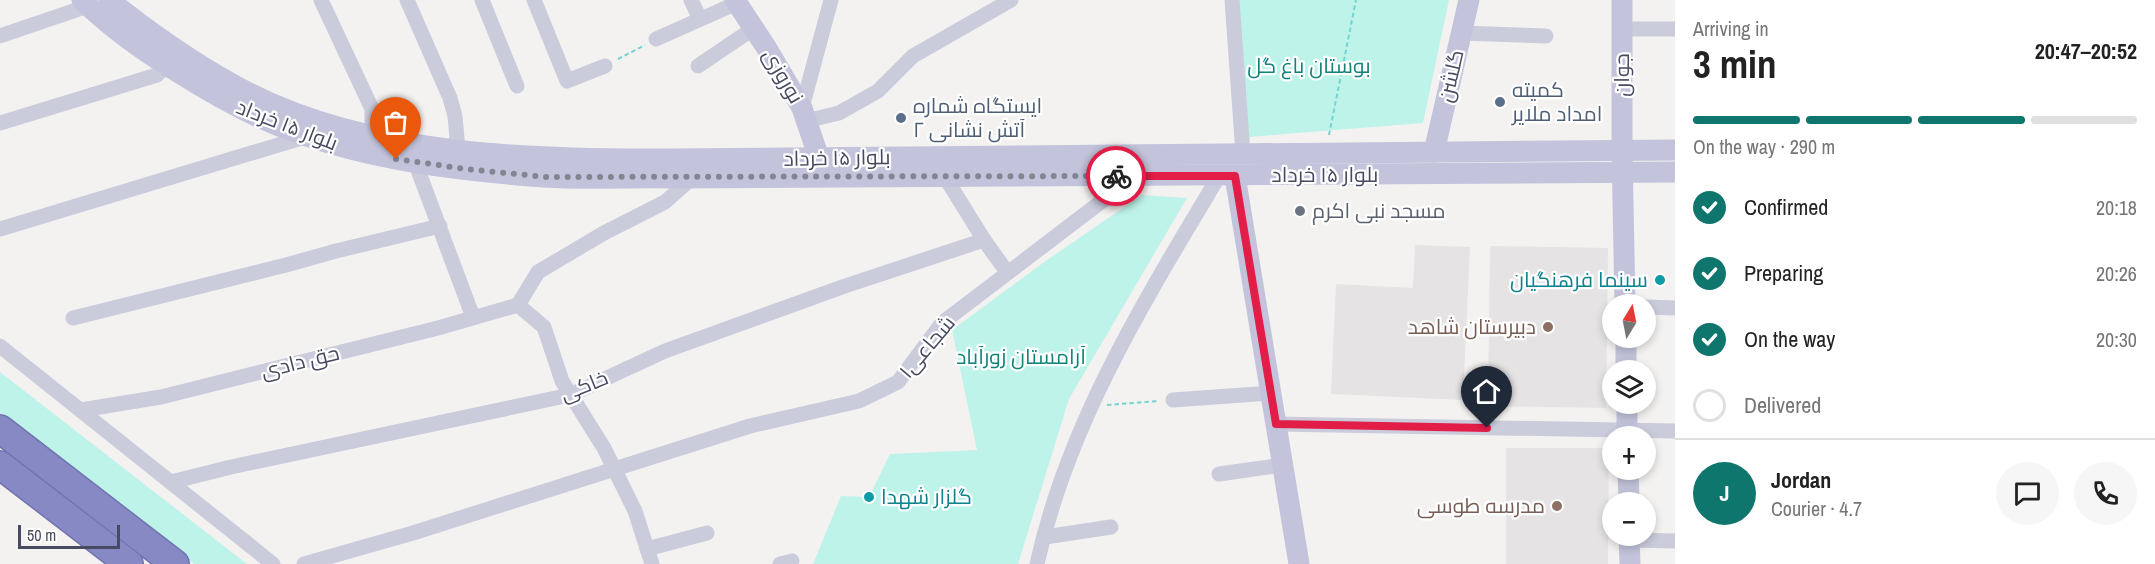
<!DOCTYPE html>
<meta charset="utf-8">
<style>
body{margin:0;font-family:"Archivo Narrow",Cairo,sans-serif;background:#f6f6f6;color:#222;height:100vh;display:flex;flex-direction:column;font-size:22px;white-space:nowrap}
*{box-sizing:border-box;margin:0}
p{font-size:20px;color:#767676}
.icon{flex:none;width:33px;height:33px;fill:none;stroke:currentColor;stroke-width:2;stroke-linecap:round;stroke-linejoin:round}
.map{position:relative;flex:1;overflow:hidden}
.panel{display:flex;flex-direction:column;background:#fff;width:480px}
.panel>*{flex:none}
.needle{width:39px;rotate:10deg}
.tools{position:absolute;left:1602px;top:294px;display:grid;gap:12px}
.tools a{display:grid;place-items:center;width:54px;height:54px;border-radius:50%;background:#fff;box-shadow:0 3px 9px #0003;font-size:30px}
.scale{position:absolute;left:18px;bottom:15px;width:102px;box-sizing:border-box;padding-left:6px;border:3px solid #474a60;border-top:0;font-size:16px;line-height:21px;white-space:nowrap;color:#474a60;-webkit-text-stroke:4px #fff;paint-order:stroke}
.pin{position:absolute;display:grid;place-items:center;width:51px;height:51px;color:#fff;margin:-62px -26px;border-radius:50% 50% 50% 0;rotate:-45deg;box-shadow:0 0 6px #0007}
.pin .icon{rotate:45deg}
.courier{position:absolute;display:grid;place-items:center;width:60px;height:60px;margin:-30px;border:4px solid #e11d48;border-radius:50%;background:#fff;color:#222;box-shadow:0 2px 8px #0007}
.headline em{font-style:normal;font-weight:700}
.headline div{display:flex;flex-direction:column-reverse}
.headline{display:flex;align-items:center;justify-content:space-between;height:102px;padding:0 18px}
h1{font-size:39px;font-weight:700;line-height:45px}
.bar{display:grid;grid-template-columns:repeat(4,1fr);gap:9px 6px;align-content:center;height:72px;padding:0 18px}
.bar i{height:8px;border-radius:4px;background:#e0e0e0}
.bar .current{background:#0f766e}
.bar p{grid-column:span 4}
.line{display:flex;align-items:center;gap:15px;padding:0 18px;border-top:2px solid #e0e0e0}
.line div{flex:1}
.round{display:grid;place-items:center;flex:none;width:63px;height:63px;border-radius:32px;background:#f6f6f6}
ol{padding:0 18px;list-style:none}
li{display:flex;align-items:center;gap:18px;height:66px}
li p{margin-inline-start:auto}
li .icon{padding:6px;border-radius:50%;background:#0f766e;color:#fff;stroke-width:4}
li:last-child{color:#767676}
li i{width:33px;height:33px;border:3px solid #e0e0e0;border-radius:50%}
main{display:flex;flex:1;min-height:0}
.map>svg:first-child{display:block}
.education{fill:#e5e3e3}
.green{fill:#bef3e9}
.lines{fill:none;stroke-linecap:round;stroke-linejoin:round}
.highway-casing{stroke:#7174af;stroke-width:30}
.path{stroke:#73d4ce;stroke-width:2;stroke-dasharray:4.5 3;stroke-linecap:butt}
.street{stroke:#caccdc;stroke-width:15}
.secondary{stroke:#c3c4db;stroke-width:21}
.highway{stroke:#8689c3;stroke-width:27}
.done{stroke:#848593;stroke-width:6;stroke-dasharray:0 10.8}
.route{stroke:#e11d48;stroke-width:8}
.service-dot{fill:#5c6f8a;stroke:#fff;stroke-width:2}
.worship-dot{fill:#6b7280;stroke:#fff;stroke-width:2}
.culture-dot{fill:#0f9aa8;stroke:#fff;stroke-width:2}
.education-dot{fill:#8d6e63;stroke:#fff;stroke-width:2}
.labels{text-anchor:middle;stroke-width:4.5;stroke-linejoin:round;paint-order:stroke}
.park-label{font-size:21px;fill:#11837b;stroke:#fff}
.street-label{font-size:21px;fill:#474a60;stroke:#fff}
.service-label{font-size:21px;fill:#4e5e75;stroke:#fff;text-anchor:start}
.worship-label{font-size:21px;fill:#5b616d;stroke:#fff;text-anchor:start}
.culture-label{font-size:21px;fill:#0d838f;stroke:#fff;text-anchor:end}
.education-label{font-size:21px;fill:#785e54;stroke:#fff;text-anchor:end}
</style>
<main>
<div class="map">
<svg width="1675" height="564" viewBox="0 0 1675 564">
<rect width="100%" height="100%" fill="#f4f2f1"/>
<g class="education">
<path d="M1415 245 1470 247 1463 400 1331 394 1336 284 1413 288Z"/>
<path d="M1490 246 1608 248 1606 408 1488 406Z"/>
<path d="M1506 448H1609L1608 564H1506Z"/>
</g>
<g class="green">
<path d="M1237 0H1449L1423 123 1249 137Z"/>
<path d="M1142 195 1187 198 1069 399 1018 564H813L841 496 869 497 890 454 977 450 952 330 1047 260Z"/>
<path d="M0 372 247 564H194L0 416Z"/>
</g>
<g class="lines">
<g class="highway-casing">
<g id="highway">
<path d="M0 429 175 564"/>
<path d="M0 465 129 564"/>
</g>
</g>
<g class="path">
<path d="M618 59 645 45"/>
<path d="M1329 135 1356 0"/>
<path d="M1107 405 1159 401"/>
</g>
<g class="street">
<path d="M321 0 372 109V135"/>
<path d="M407 0 450 98 455 116 458 149"/>
<path d="M482 0 517 86"/>
<path d="M534 0 567 81 605 66"/>
<path d="M691 0 700 19"/>
<path d="M1232 0 1243 154"/>
<path d="M1622 29H1675"/>
<path d="M1461 33 1546 36"/>
<path d="M0 36 88 6"/>
<path d="M656 39 737 3"/>
<path d="M698 66 754 28"/>
<path d="M802 108 831 0"/>
<path d="M806 121 839 113 878 91 913 56 1011 0"/>
<path d="M0 123 157 75 167 66"/>
<path d="M415 162 473 317"/>
<path d="M945 177 984 240 1007 272"/>
<path d="M0 229 308 136"/>
<path d="M518 305 544 327 562 381 604 448 635 511 652 564"/>
<path d="M518 305 538 272 604 233 665 202 692 178"/>
<path d="M1646 307 1675 308"/>
<path d="M73 318 286 265 336 251 440 226"/>
<path d="M0 346 273 564"/>
<path d="M1173 400 1271 393"/>
<path d="M81 410 161 397 438 328 518 305"/>
<path d="M1276 424 1675 431"/>
<path d="M1219 474 1283 465"/>
<path d="M171 482 231 467 570 395 665 351 845 286 984 240"/>
<path d="M1045 537 1111 527"/>
<path d="M1629 540 1675 541"/>
<path d="M647 549 707 533"/>
<path d="M304 564 413 533 750 426 859 401 898 382 942 323 1135 176"/>
<path d="M780 564 792 561"/>
<path d="M1037 564C1068 423 1146 298 1219 176"/>
</g>
<g class="secondary">
<path d="M82 0C110 27 143 51 176 71 212 94 249 115 289 130 370 160 458 171 544 177 586 180 629 177 671 178L1675 172"/>
<path d="M109 0C153 35 198 67 249 93 374 156 534 160 671 159L1675 150"/>
<path d="M735 0 766 47 802 108 819 158"/>
<path d="M1622 0V151L1625 304"/>
<path d="M1434 152 1469 0"/>
<path d="M1235 176 1299 564"/>
<path d="M1626 338V370"/>
<path d="M1627 404V436"/>
<path d="M1628 470 1629 502"/>
<path d="M1629 536 1630 564"/>
</g>
<use href="#highway" class="highway"/>
</g>
<g class="lines">
<path class="done" d="M396 159 466 169 546 177 1116 176"/>
<path class="route" d="M1116 176H1235L1276 424 1487 428"/>
</g>
<g class="service-dot">
<circle cx="1500" cy="102" r="6"/>
<circle cx="901" cy="118" r="6"/>
</g>
<circle class="worship-dot" cx="1300" cy="211" r="6"/>
<g class="culture-dot">
<circle cx="1660" cy="280" r="6"/>
<circle cx="869" cy="497" r="6"/>
</g>
<g class="education-dot">
<circle cx="1548" cy="327" r="6"/>
<circle cx="1557" cy="506" r="6"/>
</g>
<g class="labels">
<g class="park-label">
<text x="1309" y="73">بوستان باغ گل</text>
<text x="1021" y="364">آرامستان زورآباد</text>
</g>
<g class="street-label">
<text transform="translate(1622 75) rotate(-90)" y="7">جوان</text>
<text transform="translate(783 76) rotate(60)" y="7">نوروزی</text>
<text transform="translate(1451 76) rotate(-77)" y="7">گلشن</text>
<text transform="translate(287 125) rotate(21)" y="7">بلوار ۱۵ خرداد</text>
<text transform="translate(837 158) rotate(-1)" y="7">بلوار ۱۵ خرداد</text>
<text x="1325" y="182">بلوار ۱۵ خرداد</text>
<text transform="translate(927 347) rotate(-50)" y="7">شجاعی۱</text>
<text transform="translate(300 362) rotate(-14)" y="7">حق دادی</text>
<text transform="translate(584 386) rotate(-22)" y="7">خاکی</text>
</g>
<g class="service-label">
<text x="1512" y="97">کمیته<tspan x="1512" dy="24">امداد ملایر</tspan></text>
<text x="913" y="113">ایستگاه شماره<tspan x="913" dy="24">۲ آتش نشانی</tspan></text>
</g>
<g class="worship-label">
<text x="1312" y="218">مسجد نبی اکرم</text>
</g>
<g class="culture-label">
<text x="1648" y="287">سینما فرهنگیان</text>
<text x="881" y="504" text-anchor="start">گلزار شهدا</text>
</g>
<g class="education-label">
<text x="1536" y="334">دبیرستان شاهد</text>
<text x="1545" y="513">مدرسه طوسی</text>
</g>
</g>
</svg>
<div class="tools">
<a><svg class="needle" viewBox="-14 -14 28 28"><path d="M0-13l5 13h-10z" fill="#e53935"/><path d="M0 13l5-13h-10z" fill="#767676"/></svg></a>
<a><svg class="icon" aria-label="layers" viewBox="0 0 24 24"><path d="M12 4l9 5-9 5-9-5zM3 14l9 5 9-5"/></svg></a>
<a>+</a>
<a>−</a>
</div>
<div class="scale">50 m</div>
<div class="pin" style="left:396px;top:159px;background:#ea580c"><svg class="icon" aria-label="bag" viewBox="0 0 24 24"><path d="M5 8h14l-1 12H6zM9 8a3 3 0 0 1 6 0"/></svg></div>
<div class="pin" style="left:1487px;top:428px;background:#1f2937"><svg class="icon" aria-label="home" viewBox="0 0 24 24"><path d="M3 11l9-7 9 7M6 9v11h12V9"/></svg></div>
<div class="courier" style="left:1116px;top:176px"><svg class="icon" aria-label="bike" viewBox="0 0 24 24"><circle cx="6" cy="16" r="4"/><circle cx="18" cy="16" r="4"/><path d="M6 16l4-8h5l3 8M10 8l3 8H6M13 5h3"/></svg></div>
</div>
<section class="panel">
<div class="headline"><div><h1>3 min</h1><p>Arriving in</p></div><em>20:47–20:52</em></div>
<div class="bar"><i class="current"></i><i class="current"></i><i class="current"></i><i></i><p>On the way · 290 m</p></div>
<ol>
<li><svg class="icon" aria-label="check" viewBox="0 0 24 24"><path d="M5 12l5 5 9-10"/></svg>Confirmed<p>20:18</p></li>
<li><svg class="icon" aria-label="check" viewBox="0 0 24 24"><path d="M5 12l5 5 9-10"/></svg>Preparing<p>20:26</p></li>
<li><svg class="icon" aria-label="check" viewBox="0 0 24 24"><path d="M5 12l5 5 9-10"/></svg>On the way<p>20:30</p></li>
<li><i></i>Delivered</li>
</ol>
<div class="line" style="height:108px"><b class="round" style="background:#0f766e;color:#fff">J</b><div><b>Jordan</b><p>Courier · 4.7</p></div><a class="round"><svg class="icon" aria-label="chat" viewBox="0 0 24 24"><path d="M4 5h16v11H9l-5 4z"/></svg></a><a class="round"><svg class="icon" aria-label="phone" viewBox="0 0 24 24"><path d="M5 4h4l2 5-3 2q2 4 5 5l2-3 5 2v4C11 20 4 13 5 4z"/></svg></a></div>
</section>
</main>
